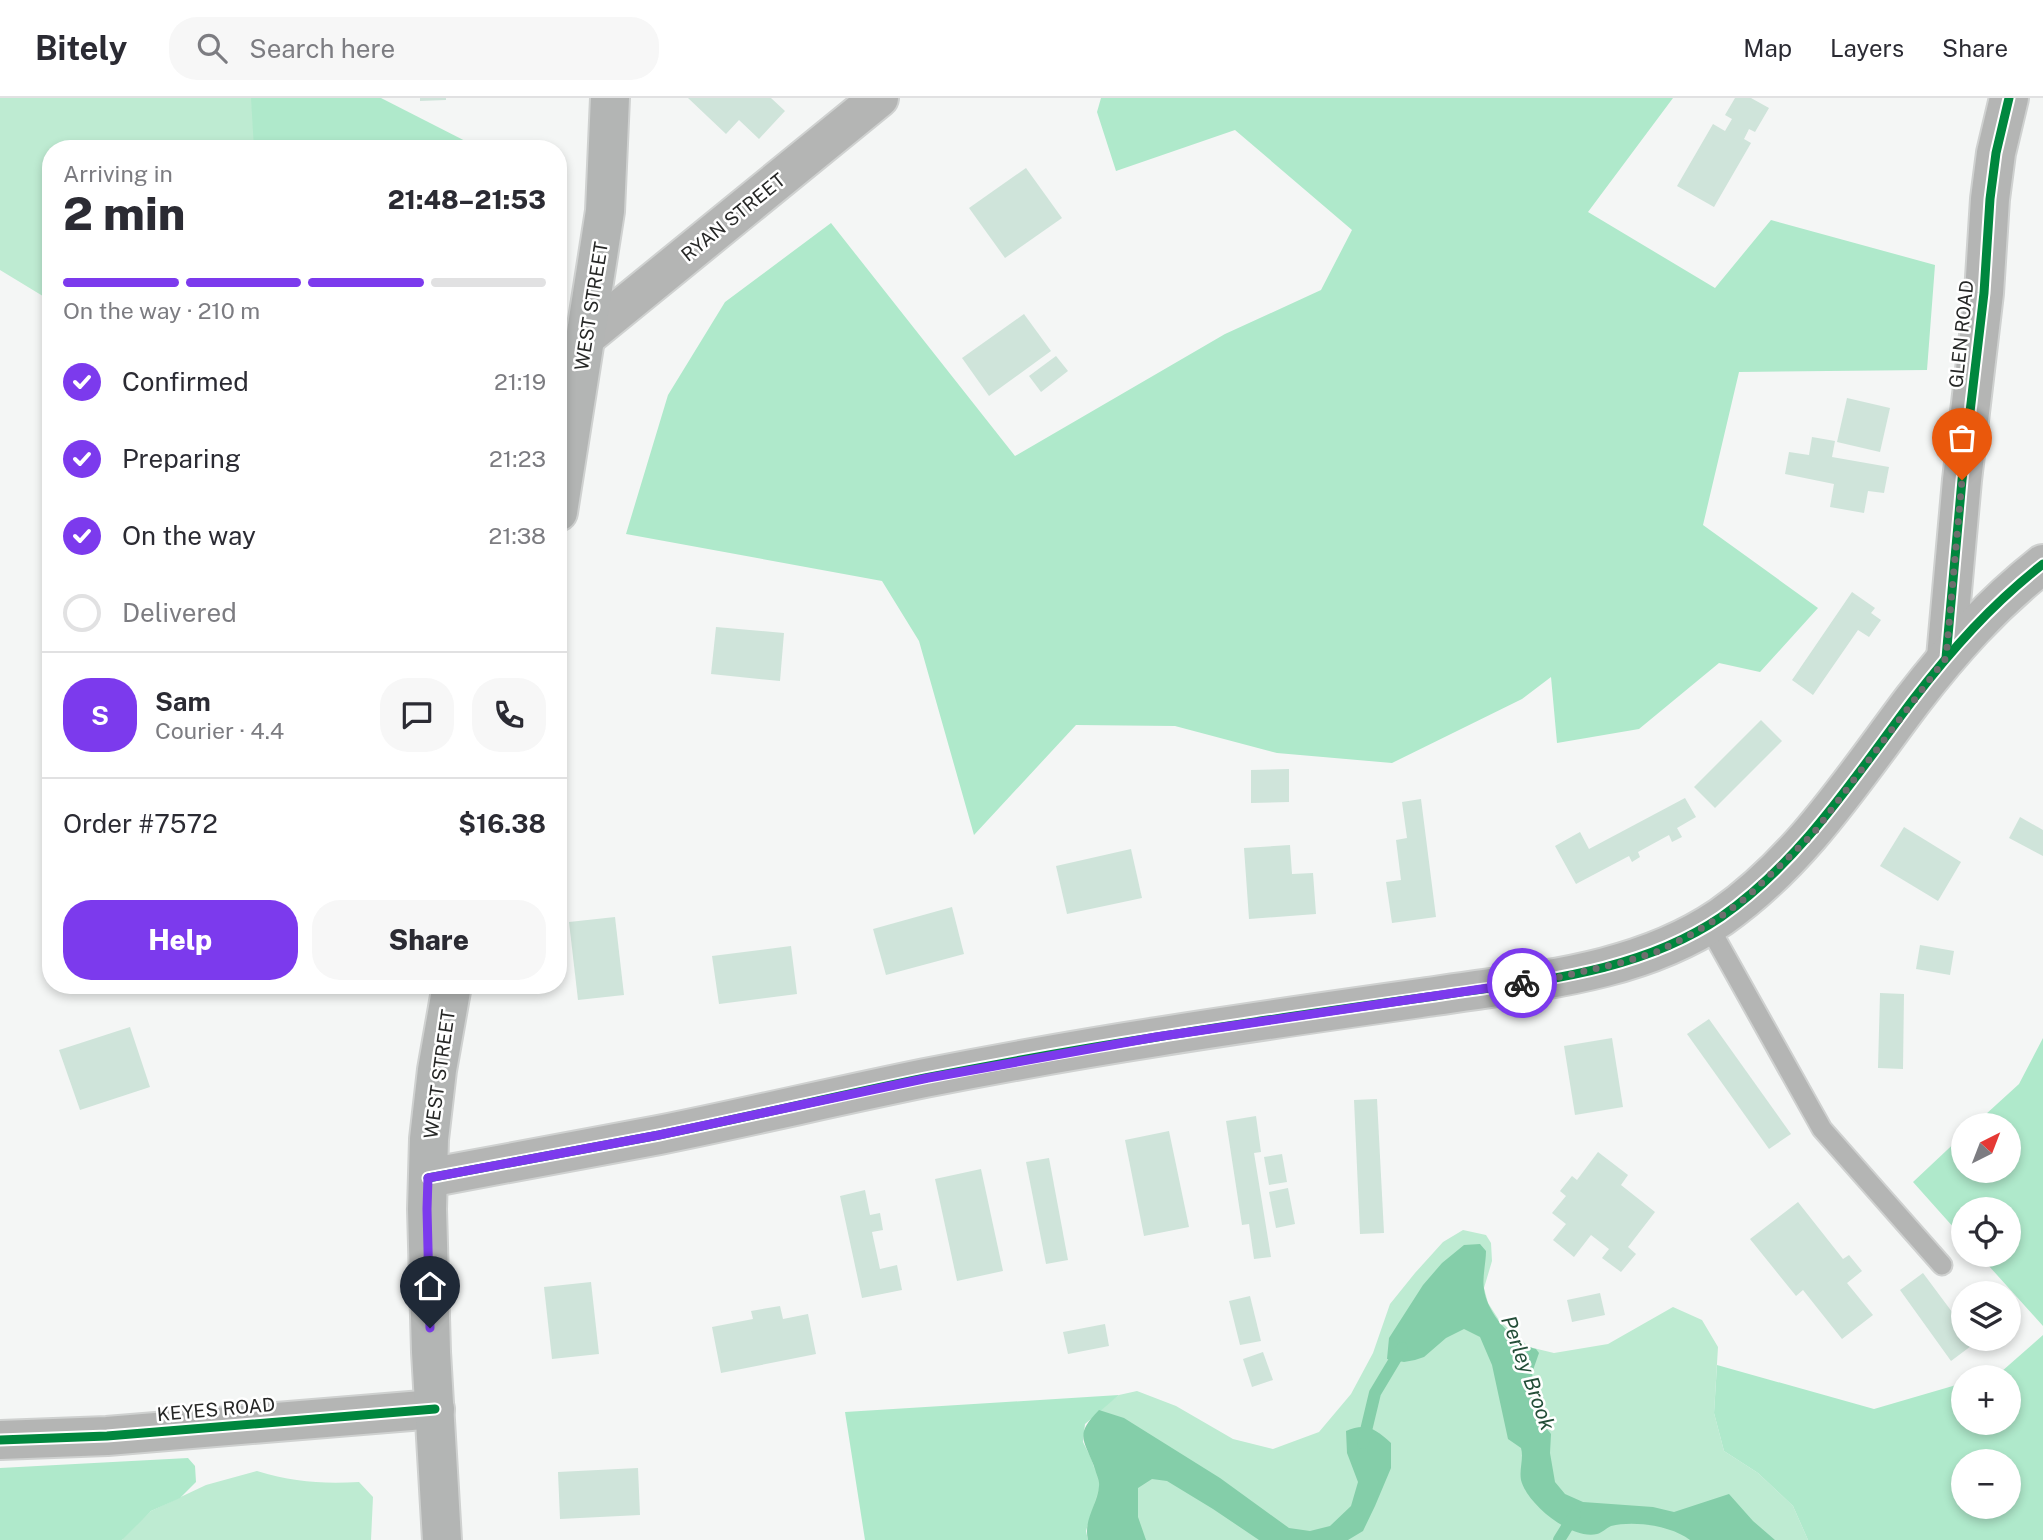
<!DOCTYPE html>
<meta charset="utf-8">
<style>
body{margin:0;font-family:"Public Sans",sans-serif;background:#f7f7f7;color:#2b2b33;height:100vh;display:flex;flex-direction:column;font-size:26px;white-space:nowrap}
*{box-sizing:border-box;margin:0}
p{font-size:23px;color:#7c7c81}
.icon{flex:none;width:38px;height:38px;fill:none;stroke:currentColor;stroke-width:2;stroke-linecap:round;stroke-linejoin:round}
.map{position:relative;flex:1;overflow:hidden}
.details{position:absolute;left:42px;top:42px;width:525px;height:854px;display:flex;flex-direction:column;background:#fff;border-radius:28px;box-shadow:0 4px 10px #0003}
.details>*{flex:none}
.needle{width:46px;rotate:42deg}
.tools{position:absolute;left:1951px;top:1015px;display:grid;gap:14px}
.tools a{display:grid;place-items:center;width:70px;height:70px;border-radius:50%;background:#fff;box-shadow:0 4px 10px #0003;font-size:35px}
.pin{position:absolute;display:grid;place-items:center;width:60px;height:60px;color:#fff;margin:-72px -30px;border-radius:50% 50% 50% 0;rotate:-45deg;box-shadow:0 0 7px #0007}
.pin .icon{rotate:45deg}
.courier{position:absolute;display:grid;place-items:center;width:70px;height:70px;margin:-35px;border:5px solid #7c3aed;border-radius:50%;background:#fff;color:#222;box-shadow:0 2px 9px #0007}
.head em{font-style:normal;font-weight:800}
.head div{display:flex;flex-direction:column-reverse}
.head{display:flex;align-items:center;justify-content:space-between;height:119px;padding:0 21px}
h1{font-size:46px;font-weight:800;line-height:52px}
.bar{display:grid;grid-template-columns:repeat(4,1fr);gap:10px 7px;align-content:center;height:84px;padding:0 21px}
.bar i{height:9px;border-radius:5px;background:#e1e1e2}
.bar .on{background:#7c3aed}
.bar p{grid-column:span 4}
.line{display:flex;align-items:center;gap:18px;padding:0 21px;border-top:2px solid #e1e1e2}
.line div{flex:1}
.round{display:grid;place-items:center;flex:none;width:74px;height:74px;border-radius:28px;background:#f7f7f7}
ol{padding:0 21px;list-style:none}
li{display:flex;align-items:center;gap:21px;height:77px}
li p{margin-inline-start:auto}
li .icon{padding:7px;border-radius:50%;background:#7c3aed;color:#fff;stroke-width:4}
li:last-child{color:#7c7c81}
li i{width:38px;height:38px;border:4px solid #e1e1e2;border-radius:50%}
.primary-button{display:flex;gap:14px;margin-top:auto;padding:14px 21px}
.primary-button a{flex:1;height:80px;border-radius:28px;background:#7c3aed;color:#fff;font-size:28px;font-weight:800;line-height:80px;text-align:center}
.primary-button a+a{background:#f7f7f7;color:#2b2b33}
header{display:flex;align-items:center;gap:42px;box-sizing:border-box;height:98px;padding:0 35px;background:#fff;border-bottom:2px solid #e1e1e2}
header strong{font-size:33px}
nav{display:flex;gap:38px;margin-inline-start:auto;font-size:24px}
.search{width:490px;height:63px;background:#f7f7f7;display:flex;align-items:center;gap:18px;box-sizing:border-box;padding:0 24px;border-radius:28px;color:#7c7c81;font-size:26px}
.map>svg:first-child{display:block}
.green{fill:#beebd2}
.forest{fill:#afe9cb;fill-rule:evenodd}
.water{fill:#84cea9}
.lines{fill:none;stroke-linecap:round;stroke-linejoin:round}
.stream{stroke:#84cea9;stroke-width:12}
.building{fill:#cfe4da}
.lane-casing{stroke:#cfd1d0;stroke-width:23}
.street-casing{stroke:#cfd1d0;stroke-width:42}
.secondary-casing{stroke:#cfd1d0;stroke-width:42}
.lane{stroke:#b4b5b4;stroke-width:19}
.street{stroke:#b4b5b4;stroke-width:38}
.secondary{stroke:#b3b5b4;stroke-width:38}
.cycleway-casing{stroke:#fff;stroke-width:13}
.cycleway{stroke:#00873e;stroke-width:9}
.done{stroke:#6e6f6e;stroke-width:7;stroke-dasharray:0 12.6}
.route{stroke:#7c3aed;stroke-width:9}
.labels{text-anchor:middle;stroke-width:5;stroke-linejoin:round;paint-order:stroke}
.street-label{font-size:19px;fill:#262726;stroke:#fff}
.water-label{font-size:21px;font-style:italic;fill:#234e38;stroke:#fff}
</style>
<header>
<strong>Bitely</strong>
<div class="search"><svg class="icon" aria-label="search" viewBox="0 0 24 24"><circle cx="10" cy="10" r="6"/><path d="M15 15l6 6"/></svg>Search here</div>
<nav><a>Map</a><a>Layers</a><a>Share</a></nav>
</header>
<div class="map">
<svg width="2043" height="1442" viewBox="0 0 2043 1442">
<rect width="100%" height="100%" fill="#f4f6f5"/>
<g class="green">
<path d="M0 0H251L294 51H51V203L0 172Z"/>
<path d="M1463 1132 1486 1137 1491 1145 1492 1163 1484 1190 1488 1205 1499 1222 1529 1249 1554 1255 1608 1246 1673 1209 1702 1222 1718 1249 1714 1315 1724 1353 1758 1375 1793 1408 1808 1442H1088L1099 1312 1119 1297 1137 1293 1176 1308 1233 1341 1273 1351 1319 1334 1351 1296 1373 1255 1390 1206 1415 1175 1443 1144Z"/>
<path d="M257 1373C293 1384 322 1386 359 1384L373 1399 371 1442H122L125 1437 151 1413 206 1387Z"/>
</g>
<g class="forest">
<path d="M251 0H381L481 51H254Z"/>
<path d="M1101 0H1673L1588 114 1715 190 1771 122 1935 167 1927 272 1739 274 1703 427 1818 510 1760 574 1719 565 1639 631 1557 645 1551 579 1522 601 1392 665 1277 655 1175 628 1076 627 974 737 919 543 882 483 626 436 668 297 725 204 831 125 1015 358 1225 236 1321 192 1352 132 1235 32 1116 73 1097 14Z"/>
<path d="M558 92 564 155 558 183Z"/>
<path d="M2043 940V1228L1979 1157H2009V1111H1964L1963 1140 1913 1084 1963 1037 1964 1073H2009V1027H1974L2019 986Z"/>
<path d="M2043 1237V1442H1808L1793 1408 1758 1375 1724 1353 1714 1315 1717 1267 1874 1311 1963 1285 1964 1325H2009V1279H1983L2001 1274ZM2009 1363V1409H1964V1363Z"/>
<path d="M1119 1297 1085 1326 1083 1344 1091 1360 1100 1387 1086 1433 1088 1442H865L845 1314Z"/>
<path d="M188 1360 195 1368 196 1384 180 1400 151 1413 122 1442H0V1370Z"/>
</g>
<g class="water">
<path d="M1480 1146 1486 1153C1486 1165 1482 1180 1484 1191 1487 1215 1513 1245 1536 1251L1539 1255 1532 1275 1534 1287 1531 1304 1534 1314 1551 1336 1550 1355 1555 1384 1565 1396 1583 1404 1653 1409 1674 1414 1729 1396 1753 1423 1775 1442H1690C1672 1428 1634 1422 1611 1428 1606 1430 1602 1435 1597 1436 1571 1442 1527 1406 1521 1382 1519 1371 1524 1360 1521 1350L1508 1341 1492 1267 1480 1239 1464 1231 1446 1240 1424 1259 1415 1262 1404 1264 1387 1261 1389 1240 1423 1187 1442 1165 1464 1147Z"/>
<path d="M1099 1312 1124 1320 1220 1380 1289 1430 1310 1433 1330 1428 1351 1408 1358 1384 1347 1355 1346 1333C1366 1324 1376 1331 1391 1345V1370L1375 1408 1363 1433 1348 1442H1259L1213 1411 1167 1383 1152 1381 1138 1390V1419L1146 1442H1088C1083 1421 1098 1406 1099 1388 1100 1383 1096 1376 1095 1371 1085 1342 1073 1338 1099 1312Z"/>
</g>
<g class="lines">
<g class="stream">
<path d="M1363 1345 1375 1295 1402 1250"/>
<path d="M1559 1442 1575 1416"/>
</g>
</g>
<g class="building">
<path d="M420 0H446V2L420 3Z"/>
<path d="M688 0H771L785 13 759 41 739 22 726 36Z"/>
<path d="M1735 0H1751L1769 10 1755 34 1749 31 1744 41 1751 45 1714 109 1677 88 1713 26 1725 33 1732 21 1725 17Z"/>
<path d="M1026 70 1062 120 1005 160 969 110Z"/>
<path d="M1024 216 1051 253 989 298 962 260Z"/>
<path d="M1056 258 1068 273 1041 294 1029 278Z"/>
<path d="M1847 300 1890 310 1880 354 1837 344Z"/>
<path d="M1812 339 1835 343 1832 359 1889 369 1884 395 1868 393 1864 415 1830 409 1834 386 1785 376 1789 354 1809 357Z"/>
<path d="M1852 494 1875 510 1871 515 1881 522 1869 539 1858 532 1813 597 1792 582Z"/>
<path d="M716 529 784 535 780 583 711 576Z"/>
<path d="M1761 622 1782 643 1715 710 1694 689Z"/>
<path d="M1289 671V704L1251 705V672Z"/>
<path d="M1685 700 1696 719 1677 730 1682 739 1672 744 1669 737 1638 754 1640 759 1632 764 1629 758 1576 786 1555 748 1580 734 1589 751Z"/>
<path d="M1421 701 1436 819 1392 825 1386 784 1401 782 1396 742 1407 740 1402 704Z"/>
<path d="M2020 719 2043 732V758L2009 740Z"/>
<path d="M1904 729 1961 764 1938 803 1880 768Z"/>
<path d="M1290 747 1292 776 1313 775 1316 816 1249 821 1244 750Z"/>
<path d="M1131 751 1142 800 1067 816 1056 768Z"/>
<path d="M952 809 964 856 886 877 873 831Z"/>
<path d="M615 819 624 897 578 902 569 824Z"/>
<path d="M1920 847 1954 853 1950 877 1916 871Z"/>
<path d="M791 848 797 896 719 906 712 858Z"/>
<path d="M1880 895 1904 896 1903 971 1878 970Z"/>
<path d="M1709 921 1791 1036 1769 1051 1687 936Z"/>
<path d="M130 929 150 989 80 1012 59 952Z"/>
<path d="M1612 940 1623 1009 1575 1017 1564 948Z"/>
<path d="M1377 1001 1384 1135 1360 1136 1354 1002Z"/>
<path d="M1256 1018 1261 1054 1254 1055 1271 1159 1254 1161 1249 1126 1242 1127 1226 1023Z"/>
<path d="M1169 1033 1189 1129 1144 1138 1125 1042Z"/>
<path d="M1598 1054 1628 1077 1621 1087 1655 1114 1628 1149 1636 1156 1621 1174 1602 1160 1609 1151 1591 1137 1574 1159 1553 1142 1566 1126 1552 1115 1566 1098 1560 1093 1572 1078 1577 1082Z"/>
<path d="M1282 1056 1287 1084 1269 1087 1264 1059Z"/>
<path d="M1049 1060 1068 1162 1046 1166 1026 1064Z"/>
<path d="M981 1071 1003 1173 957 1183 935 1081Z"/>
<path d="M1288 1090 1295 1126 1276 1130 1269 1094Z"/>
<path d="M865 1092 870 1117 880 1115 883 1132 872 1134 880 1171 897 1167 902 1192 862 1200 840 1098Z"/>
<path d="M1798 1104 1843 1161 1849 1157 1862 1173 1847 1185 1873 1217 1842 1241 1803 1192 1796 1198 1750 1141Z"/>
<path d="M1923 1175 1964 1230V1241H1971L1975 1245 1951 1263 1900 1192Z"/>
<path d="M591 1184 599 1256 552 1261 544 1189Z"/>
<path d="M1600 1195 1605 1217 1572 1224 1567 1202Z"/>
<path d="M1250 1198 1261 1243 1240 1247 1229 1203Z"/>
<path d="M780 1208 783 1221 808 1216 816 1256 721 1275 712 1229 753 1221 751 1213Z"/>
<path d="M1105 1226 1109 1248 1068 1256 1063 1234Z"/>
<path d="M1263 1254 1273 1282 1252 1289 1243 1261Z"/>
<path d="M638 1370 640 1417 560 1421 558 1374Z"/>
</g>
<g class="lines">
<g class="lane-casing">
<path id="lane" d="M1708 827 1822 1031 1942 1167"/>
</g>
<g class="street-casing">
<g id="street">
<path d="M587 238 879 0"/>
<path d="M1946 560 1962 382 1984 195 1990 101 1996 55 2009 0"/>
<path d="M428 1080C505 1066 582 1052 659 1037 748 1019 837 998 925 980 1002 965 1080 951 1157 939 1250 924 1343 911 1435 898 1533 883 1637 876 1721 819 1801 763 1854 680 1912 603 1952 551 1991 507 2043 466"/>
<path d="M0 1342 107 1338 435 1311"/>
</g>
</g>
<g class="secondary-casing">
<g id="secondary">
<path d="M558 414 605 113 610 0"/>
<path d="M442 1442 431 1254 427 1111 429 1041 437 972 452 887"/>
</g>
</g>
<use href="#lane" class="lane"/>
<use href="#street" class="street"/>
<use href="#secondary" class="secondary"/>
<g class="cycleway-casing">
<g id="cycleway">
<path d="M1946 560 1962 382 1984 195 1990 101 1996 55 2009 0"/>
<path d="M428 1080C505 1066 582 1052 659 1037 748 1019 837 998 925 980 1002 965 1080 951 1157 939 1250 924 1343 911 1435 898 1533 883 1637 876 1721 819 1801 763 1854 680 1912 603 1952 551 1991 507 2043 466"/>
<path d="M0 1342 107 1338 435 1311"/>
</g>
</g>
<use href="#cycleway" class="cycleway"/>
</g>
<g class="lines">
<path class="done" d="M1522 885 1551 881 1624 864 1659 853 1690 837 1720 819 1747 799 1813 736 1946 560 1962 382"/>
<path class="route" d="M430 1230 427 1111 428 1080 659 1037 928 980 1156 939 1522 885"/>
</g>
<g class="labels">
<g class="street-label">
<text transform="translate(733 119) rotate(-39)" y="7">RYAN STREET</text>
<text transform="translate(591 208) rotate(-81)" y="7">WEST STREET</text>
<text transform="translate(1961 236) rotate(-84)" y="7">GLEN ROAD</text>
<text transform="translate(439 976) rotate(-82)" y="7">WEST STREET</text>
<text transform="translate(216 1311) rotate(-5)" y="7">KEYES ROAD</text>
</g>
<g class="water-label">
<text transform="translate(1528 1275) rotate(70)" y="7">Perley Brook</text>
</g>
</g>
</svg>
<div class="tools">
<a><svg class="needle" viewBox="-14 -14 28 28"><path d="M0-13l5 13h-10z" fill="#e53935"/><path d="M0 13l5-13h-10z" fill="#7c7c81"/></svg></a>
<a><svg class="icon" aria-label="locate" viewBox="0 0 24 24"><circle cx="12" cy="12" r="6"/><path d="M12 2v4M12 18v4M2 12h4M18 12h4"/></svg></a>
<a><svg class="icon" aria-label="layers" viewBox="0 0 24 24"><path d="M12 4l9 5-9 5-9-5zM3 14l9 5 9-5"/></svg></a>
<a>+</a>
<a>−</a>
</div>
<div class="pin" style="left:1962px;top:382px;background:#ea580c"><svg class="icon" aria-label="bag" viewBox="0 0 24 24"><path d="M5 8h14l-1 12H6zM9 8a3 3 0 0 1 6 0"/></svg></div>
<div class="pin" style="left:430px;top:1230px;background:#1f2937"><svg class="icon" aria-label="home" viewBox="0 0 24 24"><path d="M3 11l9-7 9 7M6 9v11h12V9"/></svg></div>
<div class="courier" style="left:1522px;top:885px"><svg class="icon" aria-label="bike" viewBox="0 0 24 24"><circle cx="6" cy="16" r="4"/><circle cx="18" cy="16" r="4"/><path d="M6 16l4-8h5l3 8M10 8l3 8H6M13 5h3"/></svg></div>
<section class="details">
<div class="head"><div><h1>2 min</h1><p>Arriving in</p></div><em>21:48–21:53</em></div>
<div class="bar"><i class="on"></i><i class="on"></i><i class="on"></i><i></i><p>On the way · 210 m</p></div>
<ol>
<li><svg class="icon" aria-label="check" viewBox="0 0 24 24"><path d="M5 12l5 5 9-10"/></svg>Confirmed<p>21:19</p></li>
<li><svg class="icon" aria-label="check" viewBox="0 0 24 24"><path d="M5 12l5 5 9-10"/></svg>Preparing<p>21:23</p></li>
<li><svg class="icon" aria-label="check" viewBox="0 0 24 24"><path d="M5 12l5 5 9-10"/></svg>On the way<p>21:38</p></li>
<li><i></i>Delivered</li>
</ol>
<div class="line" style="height:126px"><b class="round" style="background:#7c3aed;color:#fff">S</b><div><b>Sam</b><p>Courier · 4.4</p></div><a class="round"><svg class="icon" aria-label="chat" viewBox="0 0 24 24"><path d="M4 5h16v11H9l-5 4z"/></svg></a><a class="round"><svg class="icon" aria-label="phone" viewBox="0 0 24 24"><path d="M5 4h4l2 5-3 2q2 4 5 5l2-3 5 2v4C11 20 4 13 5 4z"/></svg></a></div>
<div class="line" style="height:91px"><div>Order #7572</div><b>$16.38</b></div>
<div class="primary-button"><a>Help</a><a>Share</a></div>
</section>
</div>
